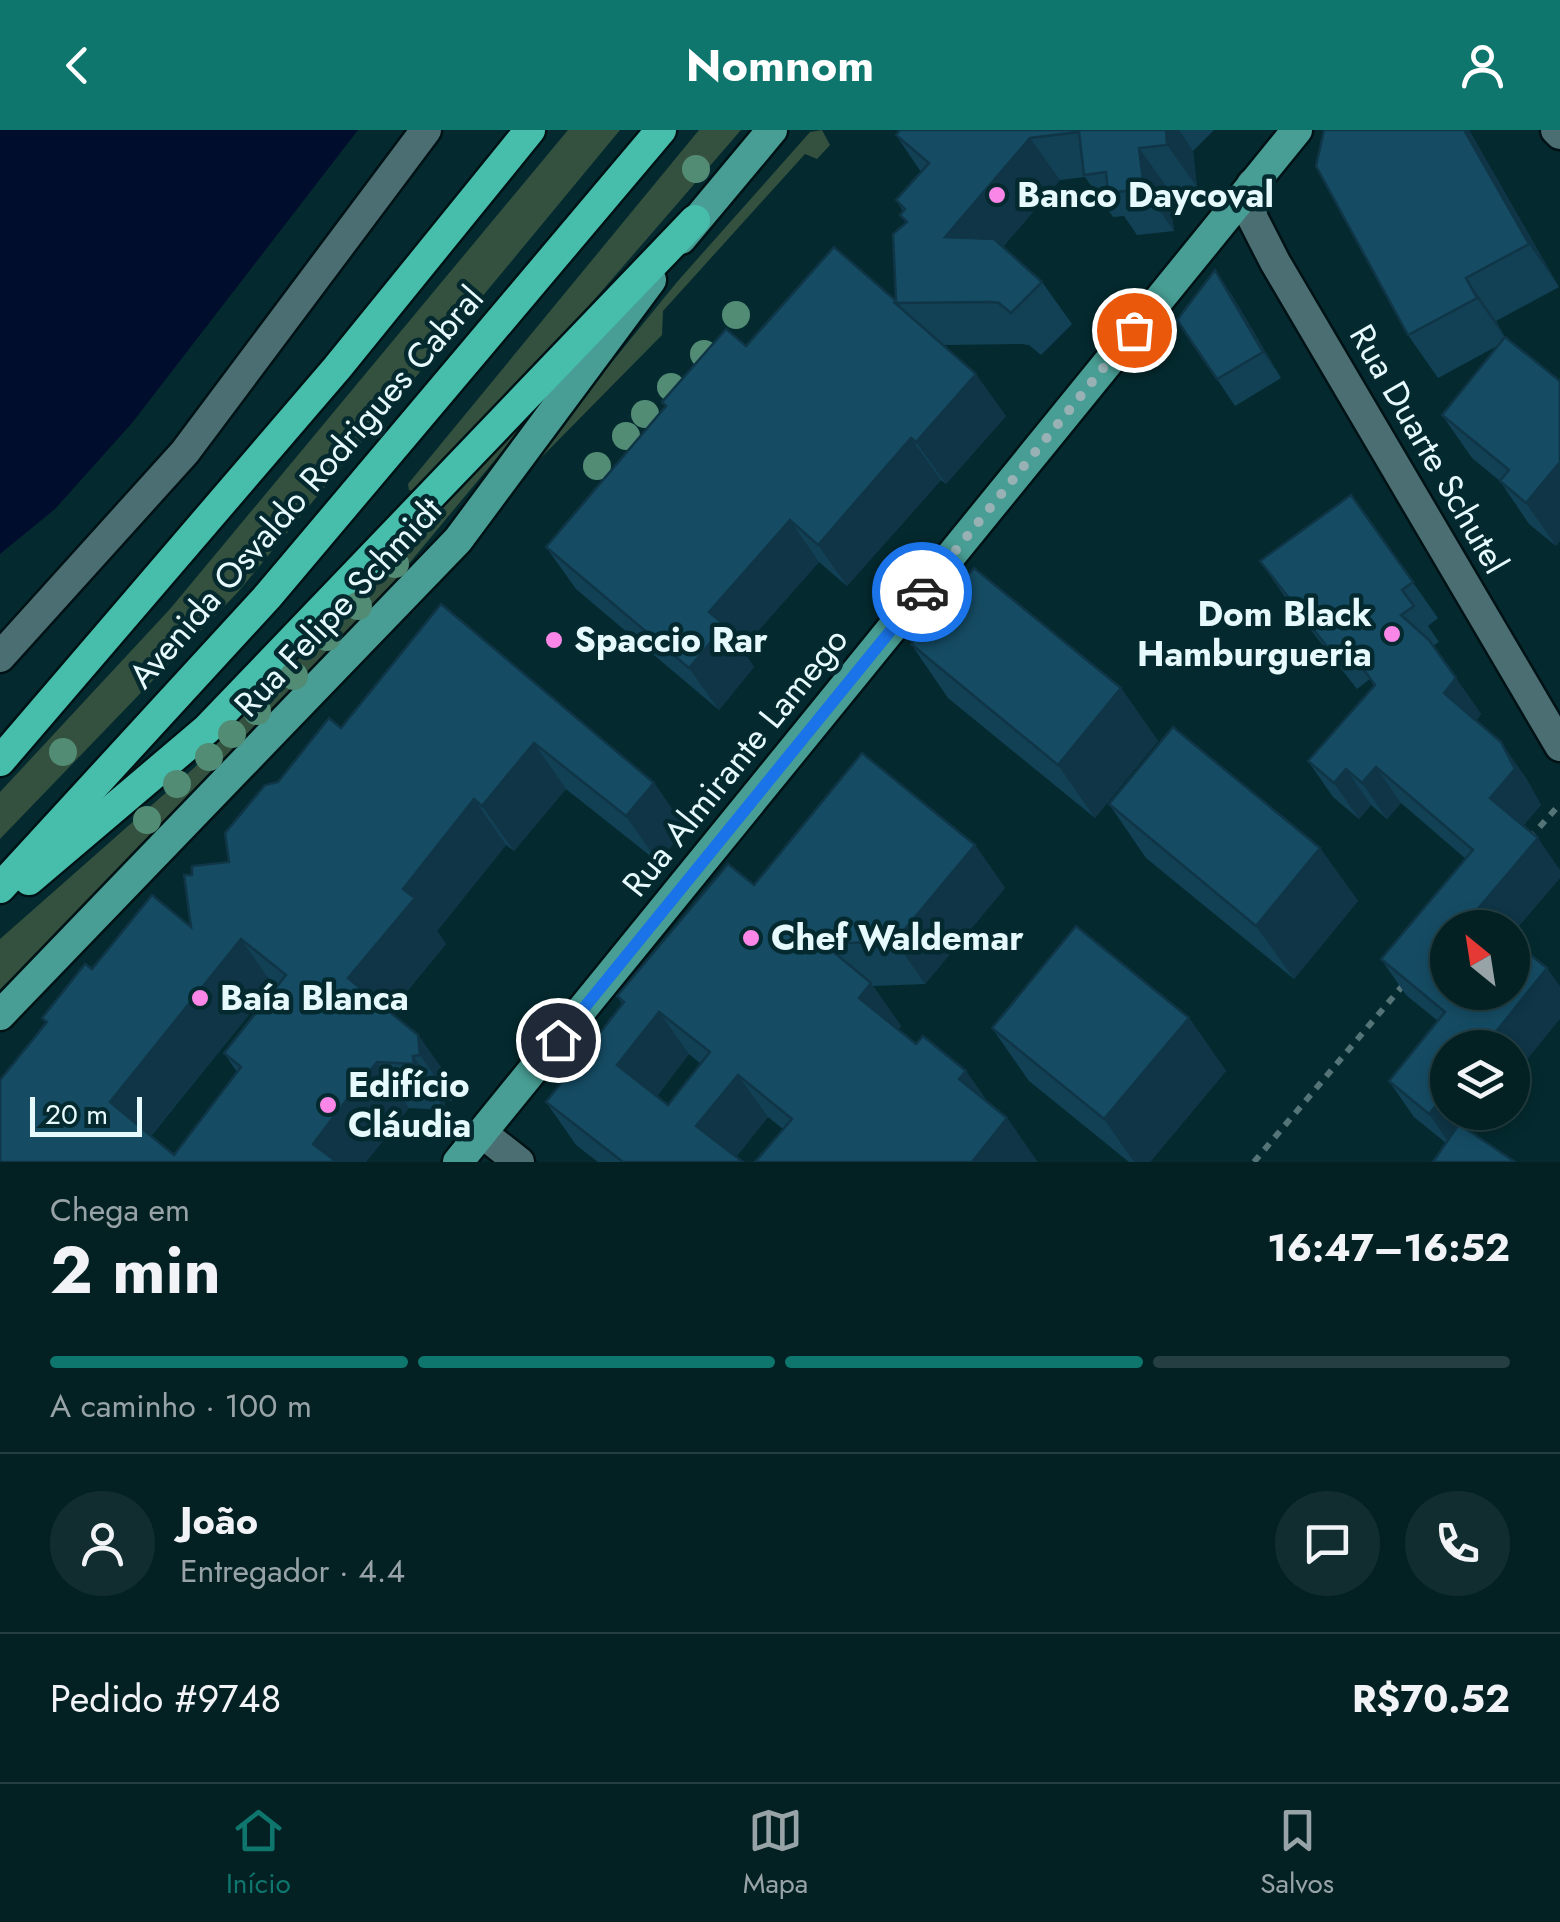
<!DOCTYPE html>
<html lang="pt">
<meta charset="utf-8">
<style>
body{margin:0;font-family:Jost,sans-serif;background:#112d30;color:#f1f3f6;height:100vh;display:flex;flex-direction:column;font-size:38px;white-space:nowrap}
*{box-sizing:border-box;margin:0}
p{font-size:32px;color:#97a3a6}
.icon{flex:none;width:55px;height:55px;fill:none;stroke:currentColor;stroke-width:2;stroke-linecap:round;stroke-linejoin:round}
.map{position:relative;height:1032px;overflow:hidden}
.details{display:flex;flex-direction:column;background:#032023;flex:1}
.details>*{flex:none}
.needle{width:65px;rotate:330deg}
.controls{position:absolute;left:1430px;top:780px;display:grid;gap:20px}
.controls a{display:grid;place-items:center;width:100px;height:100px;border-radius:50%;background:#032023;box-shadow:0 5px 15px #0003,0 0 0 2px #243e41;font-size:50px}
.scale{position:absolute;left:30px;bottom:25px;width:112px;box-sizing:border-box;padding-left:10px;border:5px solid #e6f9fc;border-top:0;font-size:28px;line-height:35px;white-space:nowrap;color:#e6f9fc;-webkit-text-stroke:8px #042a2f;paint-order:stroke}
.pin{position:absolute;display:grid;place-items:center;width:85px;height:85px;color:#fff;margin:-42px;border:5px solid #fff;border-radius:50%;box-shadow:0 2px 10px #0007}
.courier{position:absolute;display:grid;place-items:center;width:100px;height:100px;margin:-50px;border:8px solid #1a73e8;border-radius:50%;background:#fff;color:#222;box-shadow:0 2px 12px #0007}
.headline em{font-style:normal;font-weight:700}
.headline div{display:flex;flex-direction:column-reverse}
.headline{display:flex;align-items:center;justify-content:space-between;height:170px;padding:0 50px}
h1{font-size:65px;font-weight:700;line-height:75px}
.bar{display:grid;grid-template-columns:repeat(4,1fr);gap:15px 10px;align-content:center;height:120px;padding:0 50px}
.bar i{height:12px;border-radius:8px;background:#243e41}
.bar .selected{background:#0f766e}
.bar p{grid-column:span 4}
.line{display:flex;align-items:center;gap:25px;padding:0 50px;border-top:2px solid #243e41}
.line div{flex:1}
.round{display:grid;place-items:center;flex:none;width:105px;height:105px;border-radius:52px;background:#112d30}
header{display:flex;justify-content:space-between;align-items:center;height:130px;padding:0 50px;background:#0f766e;color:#fff;font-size:45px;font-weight:700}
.menu{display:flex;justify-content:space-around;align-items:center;height:140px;border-top:2px solid #243e41;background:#032023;font-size:28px;color:#97a3a6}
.menu a{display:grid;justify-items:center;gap:5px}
.menu .selected{color:#0f766e}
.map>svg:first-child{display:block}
.green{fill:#34503e}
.water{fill:#000d2c}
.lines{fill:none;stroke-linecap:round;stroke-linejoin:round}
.minor-casing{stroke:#001215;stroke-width:35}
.major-casing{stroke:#001215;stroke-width:35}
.highway-casing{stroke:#001215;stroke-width:35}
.path{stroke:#557478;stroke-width:6;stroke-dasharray:8 8;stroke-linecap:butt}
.minor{stroke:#4a6e72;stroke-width:30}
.major{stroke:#489e94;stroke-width:30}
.highway{stroke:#47beab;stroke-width:30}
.tree{fill:#538c75}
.wall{fill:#124156;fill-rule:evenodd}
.shaded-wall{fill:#0f3546}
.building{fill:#154c64;stroke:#0f3546;stroke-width:2.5;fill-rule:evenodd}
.done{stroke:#97b1b4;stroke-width:10;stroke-dasharray:0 18}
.route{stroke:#1a73e8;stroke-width:12}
.poi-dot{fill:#fa87e7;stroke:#042a2f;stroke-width:4}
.labels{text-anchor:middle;stroke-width:9;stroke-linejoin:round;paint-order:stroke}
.poi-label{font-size:35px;font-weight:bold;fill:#e6f9fc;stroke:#042a2f;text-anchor:start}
.street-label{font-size:35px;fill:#e6f9fc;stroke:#042a2f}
</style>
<header><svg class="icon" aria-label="back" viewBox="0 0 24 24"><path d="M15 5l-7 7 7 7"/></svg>Nomnom<svg class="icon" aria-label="person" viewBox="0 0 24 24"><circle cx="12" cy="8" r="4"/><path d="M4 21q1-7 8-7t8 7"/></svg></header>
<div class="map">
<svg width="1560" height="1032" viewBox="0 0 1560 1032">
<rect width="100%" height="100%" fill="#042a2f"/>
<g class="green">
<path d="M568 0H620L238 462 0 709V662L170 479Z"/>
<path d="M699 0H741L562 207 413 361 409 360 408 354Z"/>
<path d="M822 0 830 15 817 29 805 24 663 181 662 205 520 349V345L677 152 810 2Z"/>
<path d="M560 252 303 561 0 860V809L195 637Z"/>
</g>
<path class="water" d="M0 0H358L132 293 55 379 0 424Z"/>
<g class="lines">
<g class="minor-casing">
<g id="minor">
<path d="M1556 0 1560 4"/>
<path d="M1252 54V87L1275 132 1560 616"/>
<path d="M0 527 185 322 426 0"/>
<path d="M482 1003 519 1032"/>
</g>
</g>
<g class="major-casing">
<g id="major">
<path d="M681 109 772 0"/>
<path d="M0 885 458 410 651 150"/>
<path d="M458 1032 1297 0"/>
</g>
</g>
<g class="highway-casing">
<g id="highway">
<path d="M0 631 337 238 530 0"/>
<path d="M29 750 207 599 695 90"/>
<path d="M0 758 268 466 661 0"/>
</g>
</g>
<g class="path">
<path d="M1529 709 1560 674"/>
<path d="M1254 1032 1404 854"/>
</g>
<use href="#minor" class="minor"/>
<use href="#major" class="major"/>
<use href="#highway" class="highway"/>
</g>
<g class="tree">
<circle cx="696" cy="39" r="14"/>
<circle cx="736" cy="185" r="14"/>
<circle cx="704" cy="224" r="14"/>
<circle cx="671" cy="257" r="14"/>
<circle cx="645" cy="284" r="14"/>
<circle cx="626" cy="306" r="14"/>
<circle cx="597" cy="336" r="14"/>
<circle cx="395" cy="434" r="14"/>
<circle cx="358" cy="476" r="14"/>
<circle cx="327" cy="507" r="14"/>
<circle cx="294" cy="546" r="14"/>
<circle cx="257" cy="581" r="14"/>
<circle cx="232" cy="604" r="14"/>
<circle cx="63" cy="622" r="14"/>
<circle cx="209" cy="627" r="14"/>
<circle cx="177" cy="654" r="14"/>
<circle cx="147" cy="690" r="14"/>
</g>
<g class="wall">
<path d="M900 0H1214L1193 21 1197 57 1169 60 1174 101 1137 105 1124 86 1113 87 1085 47 1060 50 1003 117 1042 152 1072 194 1041 225 1029 215 1021 214 943 215 1006 286 946 354 941 350 847 456 819 432 742 519 754 537 719 580 576 459 546 417 666 277 662 272 746 216 896 171 906 93 900 85 903 81 896 70 921 42 896 5Z"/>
<path d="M1324 0H1469L1559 157 1496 191 1505 207 1556 416 1529 394 1500 351 1472 328 1442 285 1499 215 1438 248 1408 205Z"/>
<path d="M1215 140 1233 167 1281 248 1235 276 1217 249Z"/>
<path d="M1351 365 1438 488 1428 496 1439 512 1433 516 1481 584 1476 591 1526 648 1541 675 1523 696 1560 740V748L1512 804V798H1448L1484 982 1446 1013 1414 987 1389 951 1438 891 1406 865 1381 829 1466 729 1401 673 1387 689 1371 675 1359 689 1333 667 1308 631 1374 556 1370 549 1357 559 1285 467 1260 431Z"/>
<path d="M441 474 654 653 686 699 658 732 566 659 514 721 506 715 437 801 446 814 390 882 418 905 450 950 452 971H445V980L409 978 366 1032H0L46 894 42 888 92 839 191 797 192 745 229 732 278 652 341 598ZM273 855 276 857 224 923 237 942 174 1025 151 1006Z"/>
<path d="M911 514 1121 558 1158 611 1095 688 948 568Z"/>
<path d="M1109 674 1320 718 1358 771 1294 849 1146 728Z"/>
<path d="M975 715 1005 758 925 854 873 856 901 896 898 899 916 914 966 941 987 971 1007 988 1037 1031 1036 1032H755L783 999 768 987 736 1027 743 1032H598L576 1015 546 972 622 874 617 866 754 755ZM689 924 701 934 668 975 657 966Z"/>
<path d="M1189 888 1226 941 1150 1032H1129L1029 951 992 898Z"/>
</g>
<g class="shaded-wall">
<path d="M1166 0H1179L1193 21 1197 57 1167 15Z"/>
<path d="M1464 0H1469L1559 157 1529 114Z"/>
<path d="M1030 8 1060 50 975 149 945 107Z"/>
<path d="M1139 18 1169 60 1174 101 1144 59Z"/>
<path d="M1215 140 1233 167 1281 248 1263 222Z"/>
<path d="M1466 148 1496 191 1507 211 1477 168Z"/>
<path d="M976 244 1006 286 946 354 916 312Z"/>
<path d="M911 308 941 350 847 456 818 415Z"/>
<path d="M1560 332V411L1556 416 1526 373Z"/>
<path d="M790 390 819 432 742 519 754 537 719 580 689 538 709 482Z"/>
<path d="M1456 548 1481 584 1469 599 1444 563Z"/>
<path d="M1121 558 1158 611 1095 688 1058 635Z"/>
<path d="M1501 612 1526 648 1541 675 1515 704 1490 668Z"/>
<path d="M534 613 566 659 514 721 482 676Z"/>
<path d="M1376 637 1401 673 1387 689 1362 653Z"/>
<path d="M1346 639 1371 675 1359 689 1334 653Z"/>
<path d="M654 653 686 699 658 732 626 686Z"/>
<path d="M474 669 506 715 437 801 446 814 380 893 348 848 403 759Z"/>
<path d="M1538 708 1560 740V748L1512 804V798H1488L1476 781Z"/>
<path d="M975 715 1005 758 925 854 895 811Z"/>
<path d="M1320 718 1358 771 1294 849 1256 796Z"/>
<path d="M241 809 273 855 141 1017 110 972Z"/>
<path d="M1547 838 1560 856V889L1512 948V918H1483Z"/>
<path d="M871 853 901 896 889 911 859 868Z"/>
<path d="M659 882 689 924 647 978 617 935Z"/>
<path d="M1189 888 1226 941 1150 1032H1134L1104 989Z"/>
<path d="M418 905 450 950 452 971 420 925Z"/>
<path d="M413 926 445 971V980L414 934Z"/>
<path d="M377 932 409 978 366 1032H326L313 1014Z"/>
<path d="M966 941 995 984 959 949Z"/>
<path d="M738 945 768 987 732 1032 696 996Z"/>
<path d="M1448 961V982H1484L1454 1020 1429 984Z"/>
<path d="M1007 988 1037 1031 1036 1032H972Z"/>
</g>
<g class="building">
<path d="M900 0H1166L1167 15 1139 18 1144 59 1108 63 1106 42 1084 45 1079 2 1030 8 945 107 994 109 1042 152 1011 183 999 173 991 172 895 173 976 244 916 312 911 308 818 415 790 390 709 482 725 495 689 538 546 417 666 276 662 272 726 199 746 216 834 117 896 171 893 104 907 92 900 85 905 79 896 70 929 33 896 5Z"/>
<path d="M1324 0H1464L1529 114 1466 148 1477 168 1408 205 1316 36Z"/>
<path d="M1215 140 1263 222 1217 249 1177 190Z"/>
<path d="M1505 207 1560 251V332L1526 373 1500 351 1509 340 1442 285Z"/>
<path d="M1351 365 1413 452 1402 460 1414 476 1401 485 1429 510 1456 548 1444 563 1501 612 1515 639 1490 668 1538 708 1476 781 1497 798H1448V862H1512V810L1547 838 1483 918H1448V961L1429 984 1389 951 1445 882 1381 829 1473 720 1376 637 1362 653 1346 639 1334 653 1308 631 1375 555 1344 513 1332 523 1260 431Z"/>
<path d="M974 438 1121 558 1058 635 911 514Z"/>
<path d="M441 474 654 653 626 686 534 613 482 676 474 669 403 759 415 768 348 848 418 905 420 925 413 926 414 934 377 932 354 960 313 1014 337 1032H0V950L47 892 42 888 85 834 92 839 152 765 191 797 184 745H192V736L229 732 225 703 265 655 278 652 329 588 341 598ZM241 809 286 845 224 923 241 937 174 1025 110 972Z"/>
<path d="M1173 597 1320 718 1256 796 1109 674Z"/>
<path d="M862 623 975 715 895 811 824 814 871 853 859 868 916 914 923 906 966 941 959 949 1007 988 972 1032H755L792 989 738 945 696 996 743 1032H623L546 972 624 872 617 866 728 734 754 755ZM659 882 710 922 668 975 617 935Z"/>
<path d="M1076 796 1189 888 1104 989 992 898Z"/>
<path d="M1459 994 1515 1032H1433Z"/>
</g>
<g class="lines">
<path class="done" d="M922 462 1134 200"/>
<path class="route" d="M558 910 922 462"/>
</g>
<g class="poi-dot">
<circle cx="997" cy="65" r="10"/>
<circle cx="1392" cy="504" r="10"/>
<circle cx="554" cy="510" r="10"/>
<circle cx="751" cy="808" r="10"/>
<circle cx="200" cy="868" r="10"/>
<circle cx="328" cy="975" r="10"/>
</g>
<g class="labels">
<g class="poi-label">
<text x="1017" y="77">Banco Daycoval</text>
<text x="1372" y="496" text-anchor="end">Dom Black<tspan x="1372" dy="40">Hamburgueria</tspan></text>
<text x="574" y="522">Spaccio Rar</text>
<text x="771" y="820">Chef Waldemar</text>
<text x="220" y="880">Baía Blanca</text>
<text x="348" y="967">Edifício<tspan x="348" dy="40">Cláudia</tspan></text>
</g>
<g class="street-label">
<text transform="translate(1429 319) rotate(60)" y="12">Rua Duarte Schutel</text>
<text transform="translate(306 357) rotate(-49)" y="12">Avenida Osvaldo Rodrigues Cabral</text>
<text transform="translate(338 477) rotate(-47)" y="12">Rua Felipe Schmidt</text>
<text transform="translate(735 632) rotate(-51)" y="12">Rua Almirante Lamego</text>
</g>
</g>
</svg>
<div class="controls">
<a><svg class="needle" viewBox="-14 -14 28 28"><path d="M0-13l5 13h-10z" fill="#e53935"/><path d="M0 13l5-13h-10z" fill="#97a3a6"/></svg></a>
<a><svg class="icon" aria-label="layers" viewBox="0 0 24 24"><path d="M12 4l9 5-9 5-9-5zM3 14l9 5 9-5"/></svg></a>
</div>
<div class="scale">20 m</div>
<div class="pin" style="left:1134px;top:200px;background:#ea580c"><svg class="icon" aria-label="bag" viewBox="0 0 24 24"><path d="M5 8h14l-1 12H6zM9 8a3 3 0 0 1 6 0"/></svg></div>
<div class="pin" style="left:558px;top:910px;background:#1f2937"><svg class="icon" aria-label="home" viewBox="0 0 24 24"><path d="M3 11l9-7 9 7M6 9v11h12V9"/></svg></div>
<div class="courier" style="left:922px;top:462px"><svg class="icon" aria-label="car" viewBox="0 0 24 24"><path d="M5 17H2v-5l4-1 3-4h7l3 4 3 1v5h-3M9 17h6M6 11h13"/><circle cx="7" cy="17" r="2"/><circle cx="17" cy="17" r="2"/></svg></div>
</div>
<section class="details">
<div class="headline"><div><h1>2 min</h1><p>Chega em</p></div><em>16:47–16:52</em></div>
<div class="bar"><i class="selected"></i><i class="selected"></i><i class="selected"></i><i></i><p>A caminho · 100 m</p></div>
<div class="line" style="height:180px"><a class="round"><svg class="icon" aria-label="person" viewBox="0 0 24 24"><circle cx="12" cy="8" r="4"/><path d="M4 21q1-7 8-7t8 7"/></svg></a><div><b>João</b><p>Entregador · 4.4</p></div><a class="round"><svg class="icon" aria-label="chat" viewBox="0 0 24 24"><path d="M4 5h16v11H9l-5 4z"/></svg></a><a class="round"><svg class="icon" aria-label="phone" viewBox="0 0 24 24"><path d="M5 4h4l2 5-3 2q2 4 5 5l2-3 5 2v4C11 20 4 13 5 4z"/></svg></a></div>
<div class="line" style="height:130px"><div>Pedido #9748</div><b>R$70.52</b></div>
</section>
<nav class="menu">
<a class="selected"><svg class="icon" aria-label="home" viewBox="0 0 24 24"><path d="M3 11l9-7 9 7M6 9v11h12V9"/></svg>Início</a>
<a><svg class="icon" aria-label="map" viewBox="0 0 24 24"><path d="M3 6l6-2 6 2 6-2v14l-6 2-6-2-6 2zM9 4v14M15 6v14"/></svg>Mapa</a>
<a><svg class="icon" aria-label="saved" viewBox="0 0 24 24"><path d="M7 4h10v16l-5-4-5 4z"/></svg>Salvos</a>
</nav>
